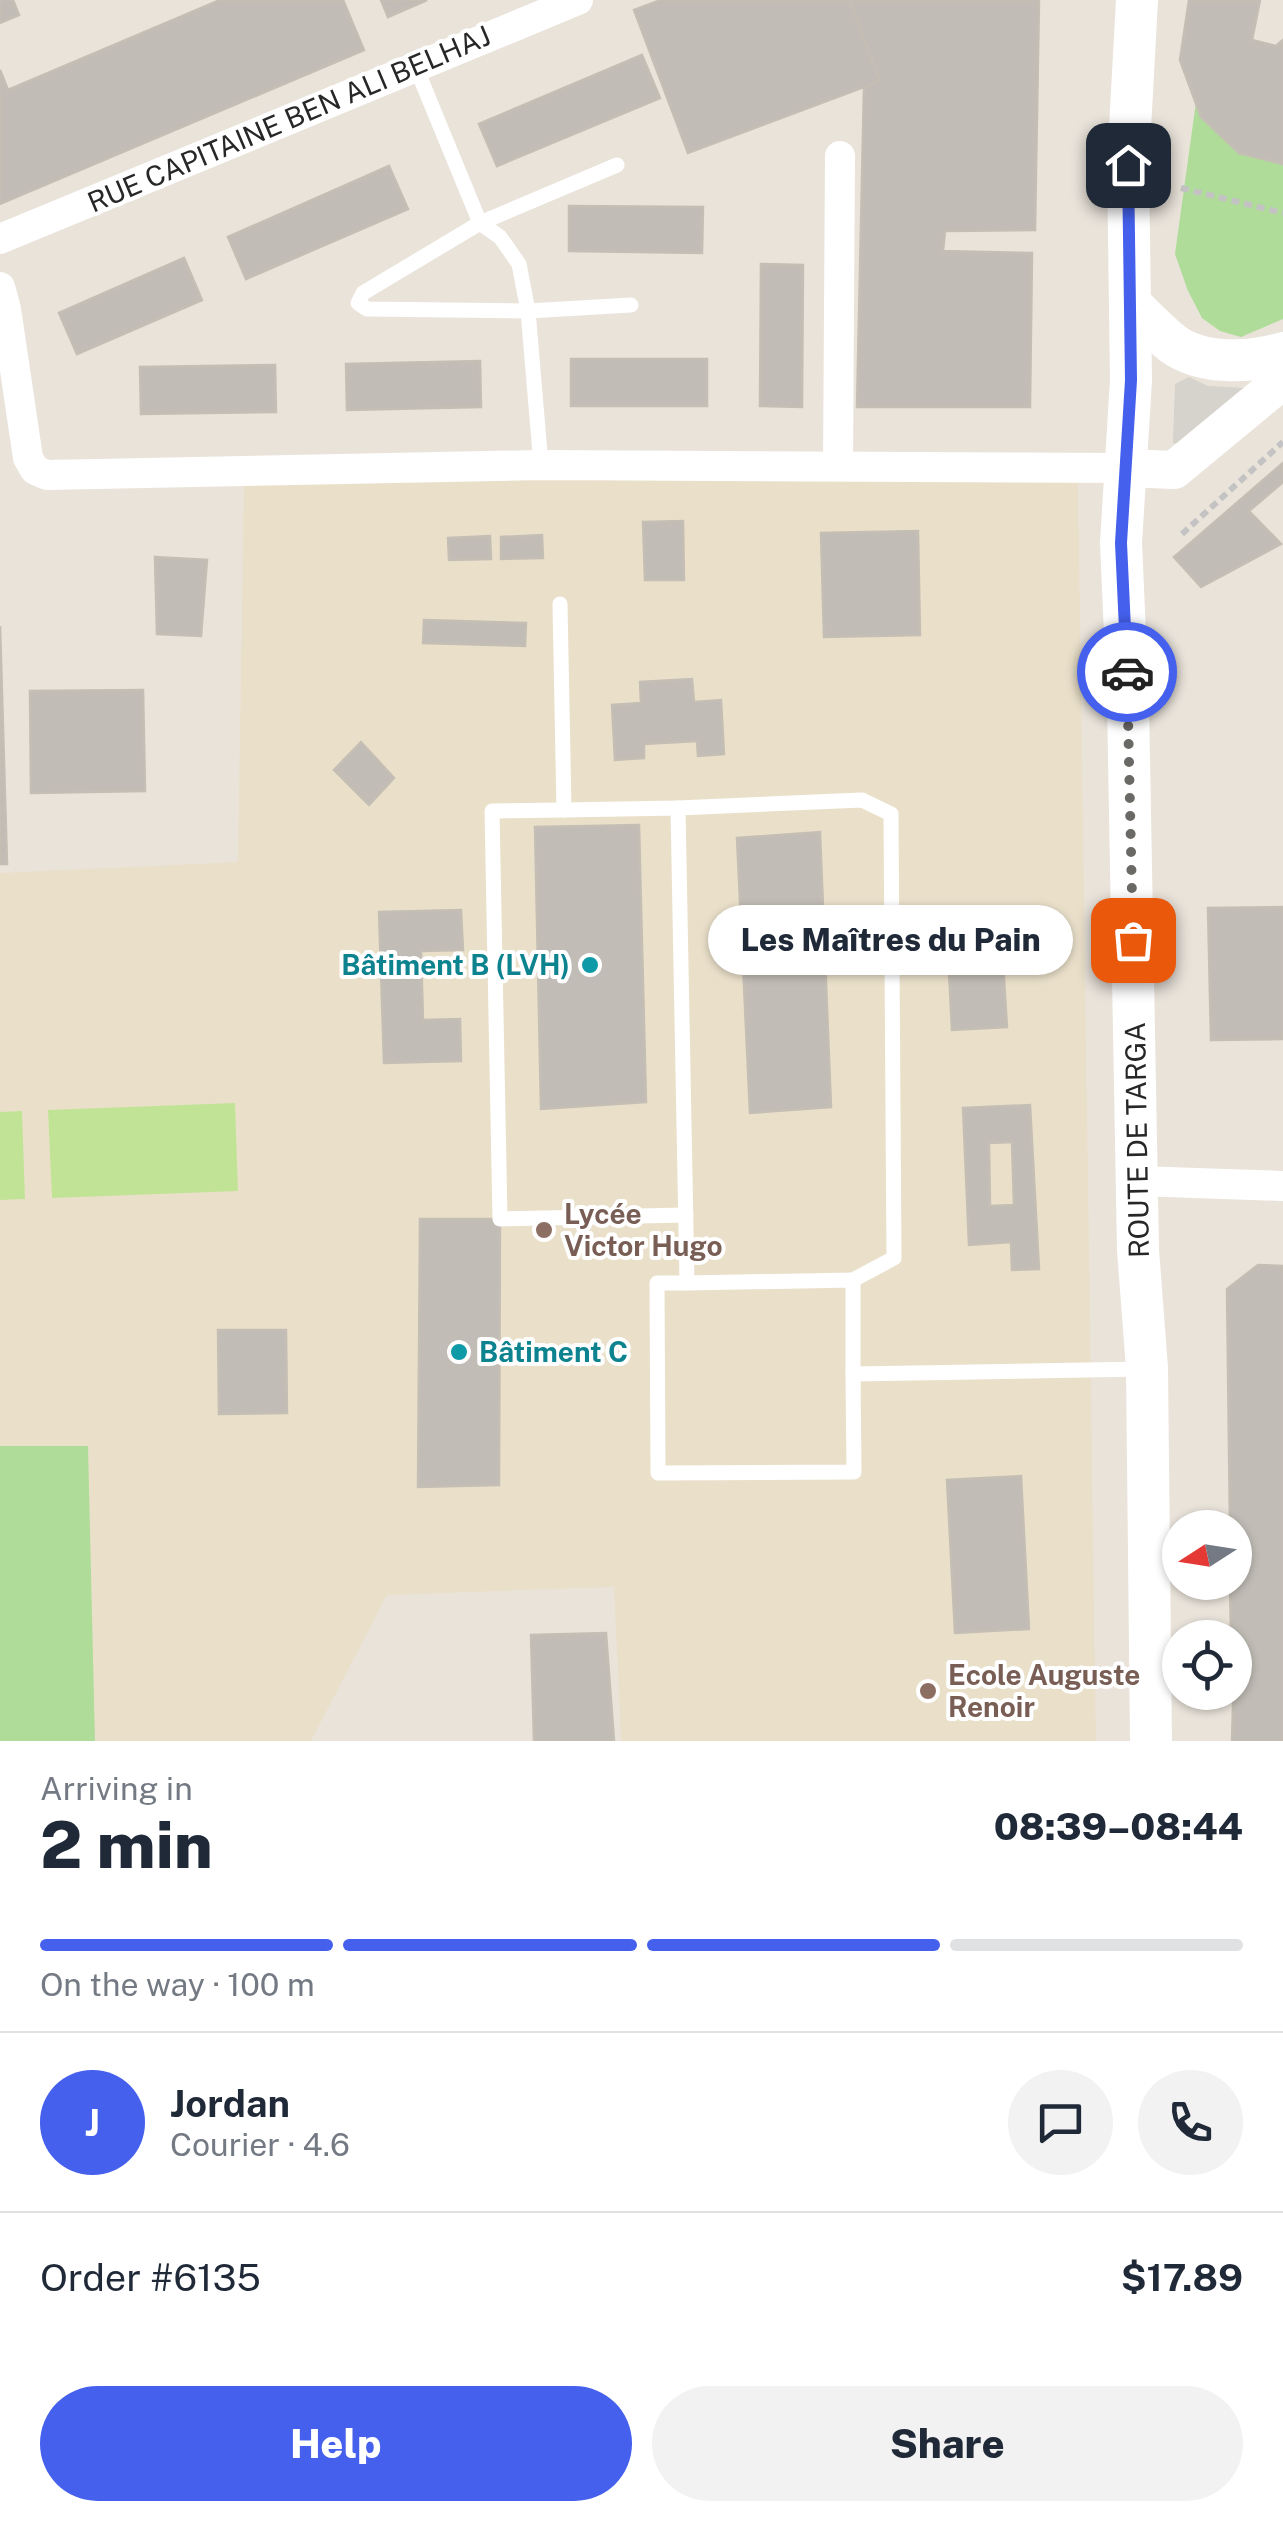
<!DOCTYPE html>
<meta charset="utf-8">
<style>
body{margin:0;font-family:"Public Sans",sans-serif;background:#f2f2f3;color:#1f2937;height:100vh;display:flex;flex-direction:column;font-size:38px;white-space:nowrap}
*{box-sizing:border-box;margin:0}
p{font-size:32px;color:#747a83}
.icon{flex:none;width:55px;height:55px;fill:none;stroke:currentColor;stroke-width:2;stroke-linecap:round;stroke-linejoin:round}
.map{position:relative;height:1741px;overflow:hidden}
.drawer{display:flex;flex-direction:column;background:#fff;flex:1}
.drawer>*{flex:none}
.needle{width:65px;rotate:258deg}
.fabs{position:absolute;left:1162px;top:1510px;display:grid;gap:20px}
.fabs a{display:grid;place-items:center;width:90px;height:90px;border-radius:50%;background:#fff;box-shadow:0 2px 8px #0004;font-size:50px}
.pin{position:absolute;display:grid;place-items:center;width:85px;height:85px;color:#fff;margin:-42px;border-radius:20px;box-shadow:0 5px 15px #0006}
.courier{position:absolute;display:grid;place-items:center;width:100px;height:100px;margin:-50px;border:8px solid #4460ec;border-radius:50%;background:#fff;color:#222;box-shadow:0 2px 12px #0007}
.bubble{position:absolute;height:70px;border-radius:35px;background:#fff;box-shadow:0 2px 8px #0004;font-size:32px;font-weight:800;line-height:70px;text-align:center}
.headline em{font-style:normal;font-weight:800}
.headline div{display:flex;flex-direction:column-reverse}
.headline{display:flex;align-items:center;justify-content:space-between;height:170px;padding:0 40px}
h1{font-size:65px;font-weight:800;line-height:75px}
.bar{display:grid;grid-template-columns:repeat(4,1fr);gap:15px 10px;align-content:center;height:120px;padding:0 40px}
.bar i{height:12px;border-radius:8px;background:#e0e1e3}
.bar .active{background:#4460ec}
.bar p{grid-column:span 4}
.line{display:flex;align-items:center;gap:25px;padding:0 40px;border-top:2px solid #e0e1e3}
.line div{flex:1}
.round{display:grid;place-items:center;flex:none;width:105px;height:105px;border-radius:52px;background:#f2f2f3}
.primary-button{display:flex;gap:20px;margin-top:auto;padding:20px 40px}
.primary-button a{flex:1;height:115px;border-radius:60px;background:#4460ec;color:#fff;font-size:40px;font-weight:800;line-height:115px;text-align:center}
.primary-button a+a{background:#f2f2f3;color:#1f2937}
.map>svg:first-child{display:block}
.education{fill:#eae0ca}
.green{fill:#afdc99}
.pitch{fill:#c1e396}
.plaza{fill:#d6d2cc}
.building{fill:#c1bdb6;stroke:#c4beb4;stroke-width:2.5;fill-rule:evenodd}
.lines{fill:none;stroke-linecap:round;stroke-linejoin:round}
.path{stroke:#c3c3c3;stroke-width:6;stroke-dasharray:8 5;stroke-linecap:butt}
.service{stroke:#fff;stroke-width:15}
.minor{stroke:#fff;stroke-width:30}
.tertiary{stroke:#fff;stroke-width:38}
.secondary{stroke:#fff;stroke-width:42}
.done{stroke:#6b6966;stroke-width:10;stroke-dasharray:0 18}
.route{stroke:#4460ec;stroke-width:12}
.culture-dot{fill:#0f9aa8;stroke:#fff;stroke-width:4}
.education-dot{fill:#8d6e63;stroke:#fff;stroke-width:4}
.labels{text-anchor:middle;stroke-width:8;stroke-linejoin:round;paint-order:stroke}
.street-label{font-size:28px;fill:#272727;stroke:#fff}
.culture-label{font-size:28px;font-weight:bold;fill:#0d838f;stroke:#fff;text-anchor:end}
.education-label{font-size:28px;font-weight:bold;fill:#785e54;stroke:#fff;text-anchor:start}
</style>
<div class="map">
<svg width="1283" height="1741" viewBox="0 0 1283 1741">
<rect width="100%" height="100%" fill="#e9e3da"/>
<path class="education" d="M244 473 1078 478 1096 1741H621L614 1587 387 1595 311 1741H0V873L238 862Z"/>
<g class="green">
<path d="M1196 102 1239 153 1283 164V319L1241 337 1220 331 1202 318 1188 291 1175 254Z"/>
<path d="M0 1446H88L95 1741H0Z"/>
</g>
<g class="pitch">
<path d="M235 1103 238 1191 52 1198 48 1110Z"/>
<path d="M22 1111 25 1199 0 1200V1112Z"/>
</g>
<path class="plaza" d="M1189 377 1208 386 1245 388 1185 446 1173 443 1175 384Z"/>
<g class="building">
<path d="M0 0H13L19 15 0 23Z"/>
<path d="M220 0H343L364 50 0 204V70L8 90Z"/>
<path d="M381 0H427L388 17Z"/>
<path d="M661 0H849L880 81 688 153 634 10Z"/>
<path d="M849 0H1039L1035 230 945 231 943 251 1032 253 1030 407H857L864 87 880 81Z"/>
<path d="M1189 0H1260L1252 40 1276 46 1283 40V164L1239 153 1201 117 1180 60Z"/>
<path d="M642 55 660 98 497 166 479 124Z"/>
<path d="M389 166 408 209 246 279 228 237Z"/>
<path d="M569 206 703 207 702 253 569 251Z"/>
<path d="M184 258 202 300 77 354 59 313Z"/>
<path d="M761 264 803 265 802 407 760 406Z"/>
<rect x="571" y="359" width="136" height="47"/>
<path d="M480 361 481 407 347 410 346 364Z"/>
<path d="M275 365 276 412 141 414 140 367Z"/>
<path d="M1283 463V482L1249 511 1281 544 1201 587 1174 557Z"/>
<path d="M683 521 684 580H645L643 522Z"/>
<path d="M918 531 920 635 824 637 821 533Z"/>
<path d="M542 535 543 558 501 559V537Z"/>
<path d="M490 536 491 559 449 560 448 538Z"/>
<path d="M155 557 207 560 201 636 157 634Z"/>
<path d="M424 620 526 623 525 646 423 643Z"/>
<path d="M0 626 7 864H0Z"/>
<path d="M692 679 694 702 721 700 724 754 698 756 697 741 644 744V758L615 760 612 705 641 703 640 682Z"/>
<path d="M143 690 145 791 31 793 30 691Z"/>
<path d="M361 742 394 778 369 805 334 770Z"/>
<path d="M639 825 646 1102 541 1109 535 827Z"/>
<path d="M820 832 831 1107 750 1113 737 838Z"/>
<path d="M1283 907V1039L1211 1040 1208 908Z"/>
<path d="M461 910 463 950 421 951 423 1020 460 1019 461 1061 384 1063 379 912Z"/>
<path d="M1001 931 1007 1027 952 1030 947 934Z"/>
<path d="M1030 1105 1039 1269 1012 1270 1011 1242 969 1245 963 1108ZM1012 1142 1014 1205 990 1206 989 1143Z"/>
<path d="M420 1219H500L499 1485 418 1487Z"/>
<path d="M1258 1265 1283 1266V1741H1232L1235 1638H1231L1230 1582H1235V1528H1230L1227 1289Z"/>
<path d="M218 1330H286L287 1413 219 1414Z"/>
<path d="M1021 1476 1029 1629 955 1633 947 1480Z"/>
<path d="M606 1633 614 1741H534L531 1635Z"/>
</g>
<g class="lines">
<g class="path">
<path d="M1181 188 1283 213"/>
<path d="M1182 534 1283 442"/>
</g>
<g class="service">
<path d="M415 65 480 223 500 237 519 264 528 311 541 465"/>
<path d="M617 165 480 223 363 293 358 303 367 309 528 311 631 305"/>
<path d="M560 604 564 810 678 808 687 1283 853 1280V1374L1143 1369"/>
<path d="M678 808 862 800 891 814 894 1258 853 1280"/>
<path d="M564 810 492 811 500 1219 686 1215"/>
<path d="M687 1283H657L658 1473 854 1472 853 1374"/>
</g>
<g class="minor">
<path d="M0 239 578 0"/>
<path d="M0 287 6 309 28 458 35 470 47 475 541 465 1125 468"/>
<path d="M838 466 840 156"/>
<path d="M1138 1181 1283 1186"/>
</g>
<path class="tertiary" d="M1125 468 1174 470 1283 380"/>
<g class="secondary">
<path d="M1137 0 1128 165 1131 380 1121 543 1128 703 1138 1250 1147 1368 1151 1741"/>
<path d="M1131 305C1145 318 1158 332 1173 344 1202 365 1250 363 1283 353"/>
</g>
</g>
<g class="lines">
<path class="done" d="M1127 672 1133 940"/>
<path class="route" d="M1127 672 1121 543 1131 380 1128 165"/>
</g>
<g class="culture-dot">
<circle cx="590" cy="965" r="10"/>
<circle cx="459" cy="1352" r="10"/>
</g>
<g class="education-dot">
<circle cx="544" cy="1230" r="10"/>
<circle cx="928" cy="1691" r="10"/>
</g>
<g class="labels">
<g class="street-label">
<text transform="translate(289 119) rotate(-23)" y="10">RUE CAPITAINE BEN ALI BELHAJ</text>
<text transform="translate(1137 1140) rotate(-91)" y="10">ROUTE DE TARGA</text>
</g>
<g class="culture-label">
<text x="570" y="975">Bâtiment B (LVH)</text>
<text x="479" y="1362" text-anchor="start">Bâtiment C</text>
</g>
<g class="education-label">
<text x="564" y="1224">Lycée<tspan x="564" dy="32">Victor Hugo</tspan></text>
<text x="948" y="1685">Ecole Auguste<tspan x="948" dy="32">Renoir</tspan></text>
</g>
</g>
</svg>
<div class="fabs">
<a><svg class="needle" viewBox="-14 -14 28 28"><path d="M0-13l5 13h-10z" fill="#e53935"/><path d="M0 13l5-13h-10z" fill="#747a83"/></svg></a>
<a><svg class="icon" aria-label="locate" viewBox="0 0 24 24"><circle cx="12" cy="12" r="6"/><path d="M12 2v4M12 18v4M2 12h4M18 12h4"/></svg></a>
</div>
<div class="pin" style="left:1133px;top:940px;background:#ea580c"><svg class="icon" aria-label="bag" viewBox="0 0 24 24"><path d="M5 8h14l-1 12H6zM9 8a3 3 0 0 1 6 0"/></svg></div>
<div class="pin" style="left:1128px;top:165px;background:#1f2937"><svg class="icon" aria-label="home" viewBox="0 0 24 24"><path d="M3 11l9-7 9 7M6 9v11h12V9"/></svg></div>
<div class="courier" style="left:1127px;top:672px"><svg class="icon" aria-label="car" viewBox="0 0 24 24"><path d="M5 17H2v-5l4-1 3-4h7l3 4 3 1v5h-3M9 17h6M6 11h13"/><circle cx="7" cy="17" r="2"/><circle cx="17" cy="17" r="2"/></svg></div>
<div class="bubble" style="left:708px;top:905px;width:365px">Les Maîtres du Pain</div>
</div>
<section class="drawer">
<div class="headline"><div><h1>2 min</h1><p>Arriving in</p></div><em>08:39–08:44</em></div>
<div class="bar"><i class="active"></i><i class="active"></i><i class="active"></i><i></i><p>On the way · 100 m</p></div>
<div class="line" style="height:180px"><b class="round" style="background:#4460ec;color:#fff">J</b><div><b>Jordan</b><p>Courier · 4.6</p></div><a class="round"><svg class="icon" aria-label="chat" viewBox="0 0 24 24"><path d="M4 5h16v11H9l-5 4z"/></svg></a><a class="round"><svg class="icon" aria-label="phone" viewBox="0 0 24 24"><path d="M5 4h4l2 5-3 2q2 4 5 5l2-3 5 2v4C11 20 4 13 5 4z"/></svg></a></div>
<div class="line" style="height:130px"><div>Order #6135</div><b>$17.89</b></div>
<div class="primary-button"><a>Help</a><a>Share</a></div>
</section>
